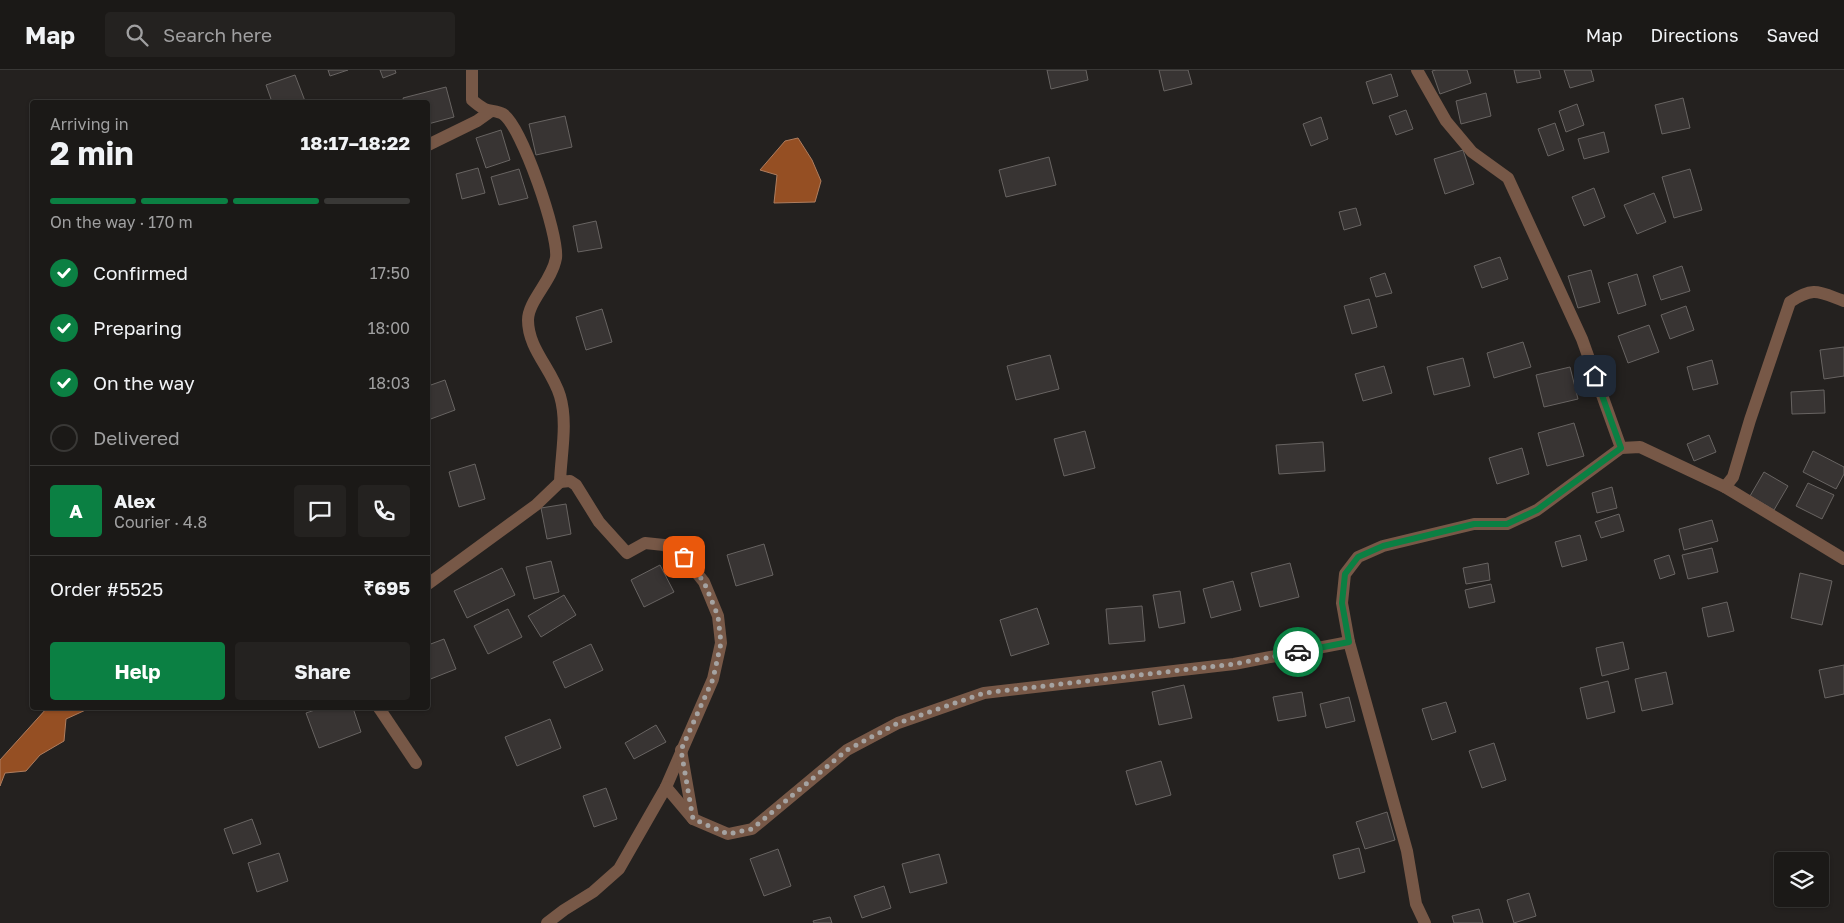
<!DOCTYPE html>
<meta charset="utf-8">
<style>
body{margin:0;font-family:"Golos Text",sans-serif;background:#242220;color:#f1f3f6;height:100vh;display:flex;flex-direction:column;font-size:19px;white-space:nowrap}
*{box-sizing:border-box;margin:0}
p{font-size:16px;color:#a0a0a1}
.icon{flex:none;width:28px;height:28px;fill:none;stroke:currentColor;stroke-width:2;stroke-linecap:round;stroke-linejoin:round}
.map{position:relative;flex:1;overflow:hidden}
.details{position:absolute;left:30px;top:30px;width:400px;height:610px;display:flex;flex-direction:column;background:#1b1917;border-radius:5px;box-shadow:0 1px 4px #0004,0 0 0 1px #393836}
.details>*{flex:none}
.tools{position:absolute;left:1774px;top:782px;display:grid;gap:10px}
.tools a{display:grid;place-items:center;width:55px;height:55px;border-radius:5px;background:#1b1917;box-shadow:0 1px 4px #0004,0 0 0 1px #393836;font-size:25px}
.pin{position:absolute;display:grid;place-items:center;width:42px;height:42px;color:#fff;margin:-21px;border-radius:10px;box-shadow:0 2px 8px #0006}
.courier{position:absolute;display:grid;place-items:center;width:50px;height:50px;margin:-25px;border:4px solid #0b8043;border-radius:50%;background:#fff;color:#222;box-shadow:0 1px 6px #0007}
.summary em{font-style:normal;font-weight:700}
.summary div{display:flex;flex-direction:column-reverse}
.summary{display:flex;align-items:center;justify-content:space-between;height:85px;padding:0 20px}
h1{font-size:32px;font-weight:700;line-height:38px}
.bar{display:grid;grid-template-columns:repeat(4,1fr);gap:8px 5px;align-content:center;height:60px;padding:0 20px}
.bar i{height:6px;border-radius:4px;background:#393836}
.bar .active{background:#0b8043}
.bar p{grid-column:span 4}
.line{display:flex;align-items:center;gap:12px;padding:0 20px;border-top:1px solid #393836}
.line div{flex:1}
.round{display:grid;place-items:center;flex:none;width:52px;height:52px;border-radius:5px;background:#242220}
ol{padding:0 20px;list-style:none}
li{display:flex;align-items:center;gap:15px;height:55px}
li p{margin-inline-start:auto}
li .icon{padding:5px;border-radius:50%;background:#0b8043;color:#fff;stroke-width:4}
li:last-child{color:#a0a0a1}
li i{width:28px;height:28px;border:2px solid #393836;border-radius:50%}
.button{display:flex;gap:10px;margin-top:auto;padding:10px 20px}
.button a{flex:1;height:58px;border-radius:5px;background:#0b8043;color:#fff;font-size:20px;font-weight:700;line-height:58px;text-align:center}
.button a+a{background:#242220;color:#f1f3f6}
header{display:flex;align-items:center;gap:30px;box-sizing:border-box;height:70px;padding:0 25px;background:#1b1917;border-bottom:1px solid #393836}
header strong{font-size:24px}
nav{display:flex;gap:28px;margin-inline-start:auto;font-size:18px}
.search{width:350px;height:45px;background:#242220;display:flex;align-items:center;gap:12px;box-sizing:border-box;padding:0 18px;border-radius:5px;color:#a0a0a1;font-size:19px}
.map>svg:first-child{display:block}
.water{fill:#954f23;stroke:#af7d5e}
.building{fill:#383433;stroke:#686462}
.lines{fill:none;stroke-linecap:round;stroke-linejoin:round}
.street{stroke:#775847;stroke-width:12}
.done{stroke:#a5a3a2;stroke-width:5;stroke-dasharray:0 9}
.route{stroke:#0b8043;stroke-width:6}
</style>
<header>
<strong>Map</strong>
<div class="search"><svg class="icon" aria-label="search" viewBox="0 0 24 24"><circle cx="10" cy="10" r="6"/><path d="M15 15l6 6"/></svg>Search here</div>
<nav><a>Map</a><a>Directions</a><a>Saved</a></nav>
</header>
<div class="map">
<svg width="1844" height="853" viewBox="0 0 1844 853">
<rect width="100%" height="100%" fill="#24211f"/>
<g class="water">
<path d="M798 68 812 90 821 111 815 132 774 133 777 105 760 100 785 71Z"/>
<path d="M47 638H90L66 649 64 671 40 685 26 701 5 703 0 716V690Z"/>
</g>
<g class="building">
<path d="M328 0H348L330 6Z"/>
<path d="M380 0H395L396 3 383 8Z"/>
<path d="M1047 0H1086L1088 10 1051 19Z"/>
<path d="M1159 0H1188L1192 14 1164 21Z"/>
<path d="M1436 0H1467L1471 13 1440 24 1432 1Z"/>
<path d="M1514 0H1539L1541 8 1517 13Z"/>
<path d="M1564 0H1591L1594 11 1570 18Z"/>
<path d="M1391 4 1398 26 1373 34 1366 12Z"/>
<path d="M295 5 305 31 272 32 266 15Z"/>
<path d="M446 17 454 47 428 54V32H404L403 28Z"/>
<path d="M1486 23 1491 46 1461 54 1456 31Z"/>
<path d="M1683 28 1690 58 1662 64 1655 35Z"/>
<path d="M1577 34 1584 55 1566 62 1559 41Z"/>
<path d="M1406 40 1413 59 1396 65 1389 46Z"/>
<path d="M565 46 572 77 536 85 529 54Z"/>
<path d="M1321 47 1328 69 1311 76 1303 54Z"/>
<path d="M1555 53 1564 80 1548 86 1538 59Z"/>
<path d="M501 60 510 90 486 98 476 68Z"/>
<path d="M1604 62 1609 82 1584 89 1578 69Z"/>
<path d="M1463 80 1474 114 1445 124 1434 89Z"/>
<path d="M1049 87 1056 115 1006 127 999 100Z"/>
<path d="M478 98 485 123 462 129 456 104Z"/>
<path d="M519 99 528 128 499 135 491 107Z"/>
<path d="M1690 99 1702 140 1674 148 1662 107Z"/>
<path d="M1594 118 1605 147 1584 156 1572 127Z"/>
<path d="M1654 123 1666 152 1637 164 1624 135Z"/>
<path d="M1356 138 1361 155 1344 160 1339 142Z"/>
<path d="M596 151 602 178 578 182 573 156Z"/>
<path d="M1500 187 1508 209 1482 218 1474 196Z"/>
<path d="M1682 196 1690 221 1661 230 1653 206Z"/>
<path d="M1591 200 1600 232 1578 238 1568 206Z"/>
<path d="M1385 203 1392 223 1376 227 1370 208Z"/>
<path d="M1637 204 1646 235 1618 244 1608 213Z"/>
<path d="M1369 229 1377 257 1352 264 1344 236Z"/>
<path d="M1686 236 1694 260 1670 269 1661 245Z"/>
<path d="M602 239 612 272 586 280 576 247Z"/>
<path d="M1649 255 1659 282 1628 293 1618 266Z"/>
<path d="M1523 272 1531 297 1494 308 1487 283Z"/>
<path d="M1844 277V306L1824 309 1820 280Z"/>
<path d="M1050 285 1059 319 1016 330 1007 296Z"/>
<path d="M1463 288 1470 316 1434 325 1427 297Z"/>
<path d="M1712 290 1718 314 1693 320 1687 297Z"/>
<path d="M1384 296 1392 323 1363 331 1355 304Z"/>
<path d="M1570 297 1578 329 1544 337 1536 305Z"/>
<path d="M445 310 455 340 428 350V316Z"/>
<path d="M1824 320 1825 343 1792 344 1791 322Z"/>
<path d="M1574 353 1584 386 1547 396 1538 363Z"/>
<path d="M1085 361 1095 398 1064 406 1054 369Z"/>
<path d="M1709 365 1716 382 1694 391 1687 374Z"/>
<path d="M1323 372 1325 401 1279 404 1276 375Z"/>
<path d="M1522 378 1529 404 1497 414 1489 388Z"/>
<path d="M1813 381 1844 397V404L1836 419 1803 402Z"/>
<path d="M475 394 485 429 459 437 449 402Z"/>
<path d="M1764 402 1788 416 1774 440 1750 426Z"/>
<path d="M1808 413 1834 425 1822 449 1796 436Z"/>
<path d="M1612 417 1617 438 1597 443 1592 423Z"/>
<path d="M566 434 571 464 547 469 541 438Z"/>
<path d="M1619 444 1624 461 1601 468 1595 452Z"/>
<path d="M1712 450 1718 471 1684 480 1679 459Z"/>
<path d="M1580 465 1587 490 1562 497 1555 472Z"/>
<path d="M764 474 773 505 736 516 727 485Z"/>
<path d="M1712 478 1718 502 1688 509 1682 485Z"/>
<path d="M1669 485 1675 504 1660 509 1654 490Z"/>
<path d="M551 491 559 522 534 529 526 497Z"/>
<path d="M1290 493 1299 527 1260 537 1251 503Z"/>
<path d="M1488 493 1490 510 1466 514 1463 498Z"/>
<path d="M660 495 674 522 644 537 631 510Z"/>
<path d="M502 498 515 525 467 548 454 521Z"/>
<path d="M1800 503 1832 511 1822 555 1791 548Z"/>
<path d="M1233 511 1241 540 1211 548 1203 519Z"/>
<path d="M1491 514 1495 532 1469 538 1465 520Z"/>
<path d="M1180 521 1185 553 1159 558 1153 525Z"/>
<path d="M564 525 576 545 541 567 528 546Z"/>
<path d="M1727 532 1734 561 1708 567 1702 538Z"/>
<path d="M1142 536 1145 571 1109 574 1106 539Z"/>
<path d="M1037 538 1049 574 1011 586 1000 550Z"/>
<path d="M508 539 522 567 488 584 474 556Z"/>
<path d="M444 569 456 599 428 610V575Z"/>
<path d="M1623 572 1629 599 1602 606 1596 578Z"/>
<path d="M591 574 603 600 565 618 553 592Z"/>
<path d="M1844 595V624L1825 628 1819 600Z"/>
<path d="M1666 602 1673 634 1642 641 1635 609Z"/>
<path d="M1608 611 1615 642 1587 649 1580 618Z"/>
<path d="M1184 615 1192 648 1159 655 1152 622Z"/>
<path d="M1302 622 1306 646 1278 651 1273 627Z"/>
<path d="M1349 627 1355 651 1326 658 1320 634Z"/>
<path d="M1446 632 1456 662 1432 670 1422 639Z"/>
<path d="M321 638H353L361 662 319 678 306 643Z"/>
<path d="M550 649 561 678 517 696 505 667Z"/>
<path d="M656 655 666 672 634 689 625 673Z"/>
<path d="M1494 673 1506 710 1482 718 1469 681Z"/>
<path d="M1161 691 1171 725 1136 735 1126 701Z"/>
<path d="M606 718 617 749 594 757 583 726Z"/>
<path d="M1387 742 1395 770 1365 779 1356 752Z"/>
<path d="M252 749 261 774 233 784 224 759Z"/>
<path d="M1359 778 1365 802 1339 809 1333 785Z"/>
<path d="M778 779 791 816 764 826 750 789Z"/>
<path d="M279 783 288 811 257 822 248 793Z"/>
<path d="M939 784 947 813 910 823 902 794Z"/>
<path d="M884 816 891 838 862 848 854 826Z"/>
<path d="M1529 823 1536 846 1514 853 1507 830Z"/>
<path d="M1479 839 1483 853H1454L1452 846Z"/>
<path d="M830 847 832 853H814L813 851Z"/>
</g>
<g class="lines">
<g class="street">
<path d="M472 0V30C476 33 480 37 485 39 490 41 498 41 503 44 522 57 559 165 556 188 552 211 528 231 528 250 528 279 552 299 560 326 568 353 561 384 560 412L570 411 576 415 599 452 627 483 645 473 664 475 684 487 704 512 718 546 721 573 713 609 666 717"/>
<path d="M1417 0 1446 51 1472 82 1508 108 1582 269 1621 378"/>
<path d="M428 75 477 51 491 41"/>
<path d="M1725 417 1844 489"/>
<path d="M428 514 536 435 560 412"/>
<path d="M1349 572 1407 781 1416 834 1425 853"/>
<path d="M379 638 416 693"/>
<path d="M681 680 693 749"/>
<path d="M547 853 564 840 593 822 619 799 666 717 693 749 728 764 752 759 847 680 898 653 984 623 1234 594 1349 572 1342 533 1345 504 1358 487 1383 476 1474 454H1507L1537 440 1621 378 1640 377 1725 417 1733 407 1750 350 1790 232C1814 216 1819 222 1844 231"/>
</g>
</g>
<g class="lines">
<path class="done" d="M684 487 704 512 718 546 721 573 713 609 681 680 693 749 728 764 752 759 847 680 898 653 984 623 1234 594 1298 582"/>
<path class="route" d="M1298 582 1349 572 1342 533 1345 504 1358 487 1383 476 1474 454H1507L1537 440 1621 378 1595 306"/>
</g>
</svg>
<div class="tools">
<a><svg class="icon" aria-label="layers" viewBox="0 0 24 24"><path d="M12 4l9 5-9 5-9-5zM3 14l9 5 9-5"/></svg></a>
</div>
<div class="pin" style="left:684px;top:487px;background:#ea580c"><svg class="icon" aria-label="bag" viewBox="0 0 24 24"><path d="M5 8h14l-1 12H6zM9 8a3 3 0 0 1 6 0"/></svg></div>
<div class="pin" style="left:1595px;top:306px;background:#1f2937"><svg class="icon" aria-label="home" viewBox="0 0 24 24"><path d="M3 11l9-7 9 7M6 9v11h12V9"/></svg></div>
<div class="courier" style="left:1298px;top:582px"><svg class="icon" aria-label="car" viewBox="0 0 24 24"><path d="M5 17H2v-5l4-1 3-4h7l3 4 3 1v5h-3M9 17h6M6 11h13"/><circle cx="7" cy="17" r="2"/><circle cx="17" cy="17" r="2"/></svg></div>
<section class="details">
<div class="summary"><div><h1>2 min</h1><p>Arriving in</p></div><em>18:17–18:22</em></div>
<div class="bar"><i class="active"></i><i class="active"></i><i class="active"></i><i></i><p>On the way · 170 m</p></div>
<ol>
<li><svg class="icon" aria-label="check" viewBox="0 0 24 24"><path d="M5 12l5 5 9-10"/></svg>Confirmed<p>17:50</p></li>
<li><svg class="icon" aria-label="check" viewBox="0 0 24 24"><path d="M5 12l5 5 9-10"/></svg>Preparing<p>18:00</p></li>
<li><svg class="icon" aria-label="check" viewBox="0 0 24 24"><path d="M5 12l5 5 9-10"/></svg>On the way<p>18:03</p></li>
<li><i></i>Delivered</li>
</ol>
<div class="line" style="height:90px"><b class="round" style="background:#0b8043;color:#fff">A</b><div><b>Alex</b><p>Courier · 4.8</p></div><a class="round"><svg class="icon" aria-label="chat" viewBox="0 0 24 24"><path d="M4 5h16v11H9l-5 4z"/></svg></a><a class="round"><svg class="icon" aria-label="phone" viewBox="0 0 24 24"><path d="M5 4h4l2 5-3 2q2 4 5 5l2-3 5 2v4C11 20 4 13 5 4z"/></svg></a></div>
<div class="line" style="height:65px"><div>Order #5525</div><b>₹695</b></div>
<div class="button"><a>Help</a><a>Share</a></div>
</section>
</div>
